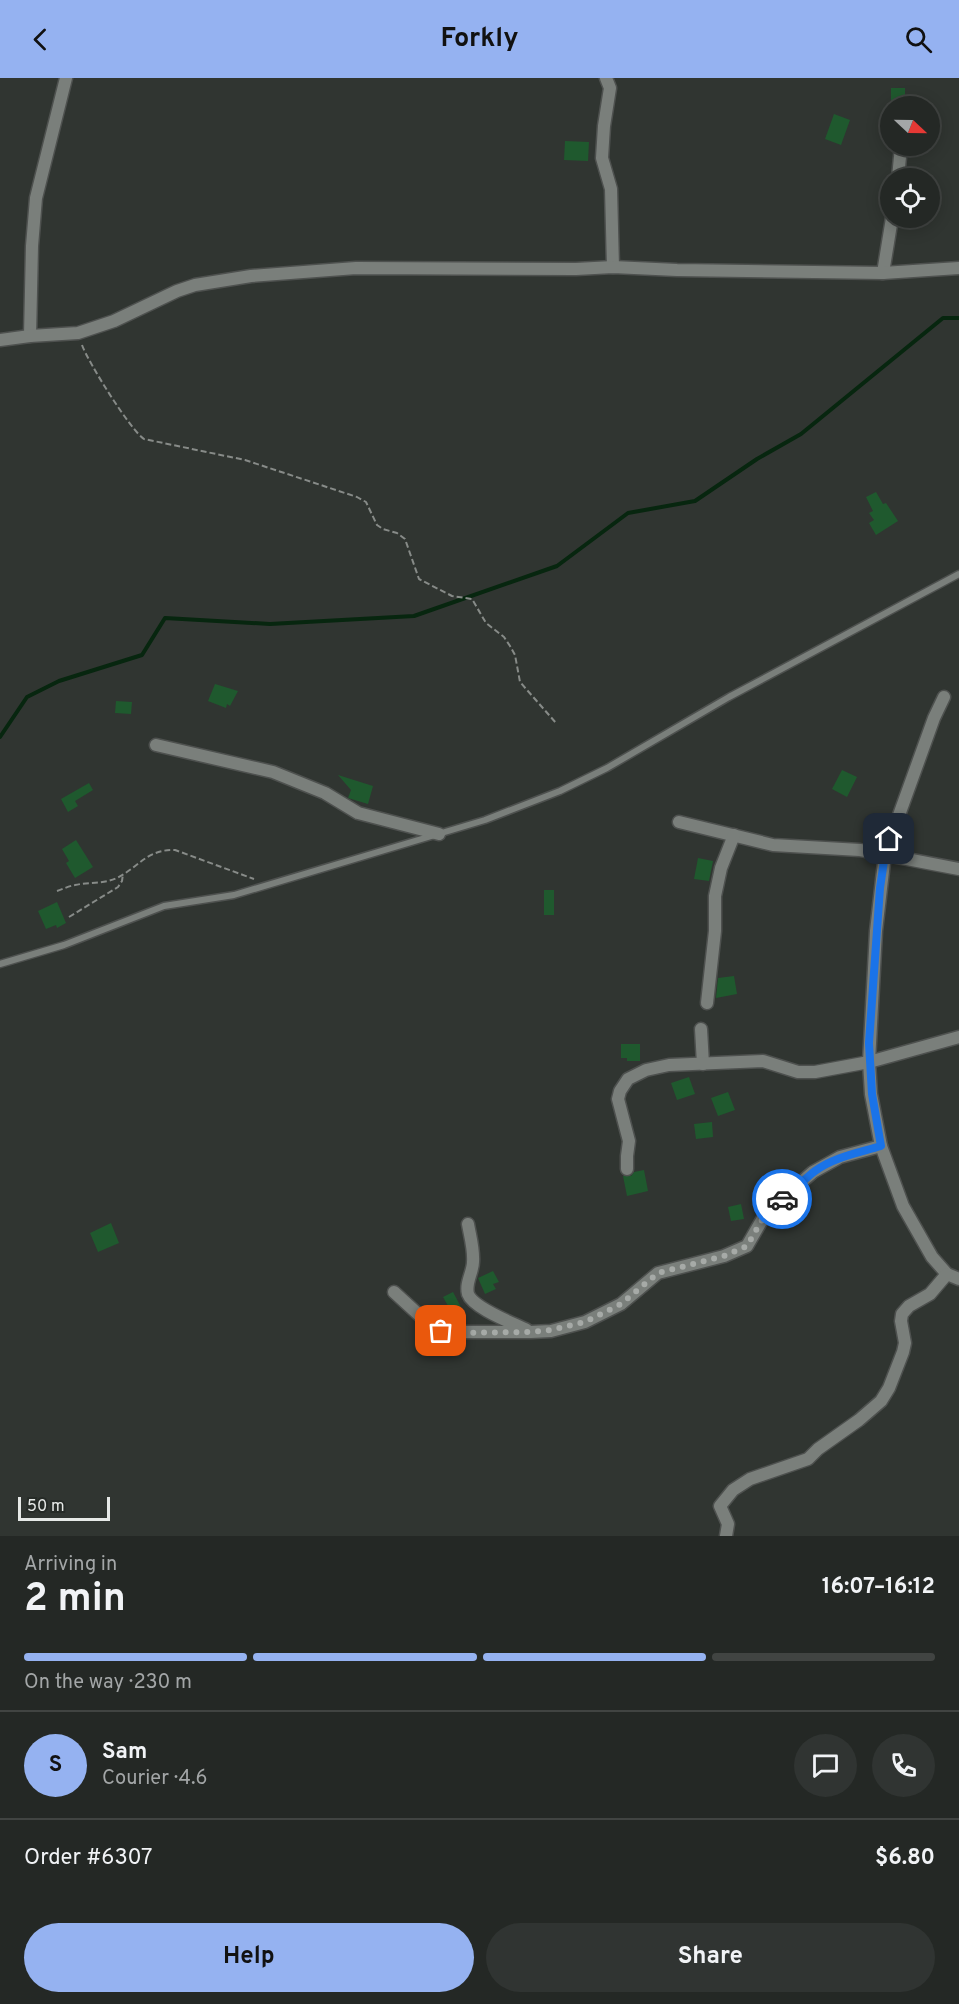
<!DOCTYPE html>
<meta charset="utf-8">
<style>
body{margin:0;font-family:Overpass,sans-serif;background:#303432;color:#f1f3f6;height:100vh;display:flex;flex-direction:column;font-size:22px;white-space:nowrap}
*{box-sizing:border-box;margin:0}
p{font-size:20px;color:#a3a6a7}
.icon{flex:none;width:33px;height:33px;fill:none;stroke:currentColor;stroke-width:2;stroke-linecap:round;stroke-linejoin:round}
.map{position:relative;height:1458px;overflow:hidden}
.side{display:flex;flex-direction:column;background:#242825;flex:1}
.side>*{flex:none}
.needle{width:39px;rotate:112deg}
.tools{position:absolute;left:880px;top:18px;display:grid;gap:12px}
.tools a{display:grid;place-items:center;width:60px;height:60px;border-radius:50%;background:#242825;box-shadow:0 3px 15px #0003,0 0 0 2px #414442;font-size:30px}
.scale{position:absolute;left:18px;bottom:15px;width:92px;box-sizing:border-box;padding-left:6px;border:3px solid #e6e9e7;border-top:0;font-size:16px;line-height:21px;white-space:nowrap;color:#e6e9e7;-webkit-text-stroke:4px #262b27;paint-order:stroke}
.pin{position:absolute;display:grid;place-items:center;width:51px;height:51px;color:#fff;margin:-26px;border-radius:12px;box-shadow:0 3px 9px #0006}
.courier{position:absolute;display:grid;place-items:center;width:60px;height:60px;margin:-30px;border:4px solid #1a73e8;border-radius:50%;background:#fff;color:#222;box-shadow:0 2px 8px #0007}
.summary em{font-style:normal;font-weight:700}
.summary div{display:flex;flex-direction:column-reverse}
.summary{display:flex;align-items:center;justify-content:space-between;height:102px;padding:0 24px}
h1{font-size:39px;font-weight:700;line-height:45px}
.bar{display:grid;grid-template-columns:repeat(4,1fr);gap:9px 6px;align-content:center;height:72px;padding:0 24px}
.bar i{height:8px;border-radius:4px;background:#414442}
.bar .on{background:#95b2f1}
.bar p{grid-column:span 4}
.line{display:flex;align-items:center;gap:15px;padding:0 24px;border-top:2px solid #414442}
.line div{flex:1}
.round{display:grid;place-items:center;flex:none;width:63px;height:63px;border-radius:32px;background:#303432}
.cta{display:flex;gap:12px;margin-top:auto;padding:12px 24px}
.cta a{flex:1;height:69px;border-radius:36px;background:#95b2f1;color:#111;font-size:24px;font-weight:700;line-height:69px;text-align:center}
.cta a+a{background:#303432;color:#f1f3f6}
header{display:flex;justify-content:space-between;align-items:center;height:78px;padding:0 24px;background:#95b2f1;color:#111;font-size:27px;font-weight:700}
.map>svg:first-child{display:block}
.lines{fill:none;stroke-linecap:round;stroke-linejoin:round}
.stream{stroke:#07260f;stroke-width:4}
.building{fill:#1f592e}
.service-casing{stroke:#4e514f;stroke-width:9}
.minor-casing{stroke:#4e514f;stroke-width:15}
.path{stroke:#878b88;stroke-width:2;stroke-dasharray:6 3;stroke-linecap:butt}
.service{stroke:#7a7f7b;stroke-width:6}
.minor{stroke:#7a7f7b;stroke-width:12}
.done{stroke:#a6aaa7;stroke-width:6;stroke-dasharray:0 10.8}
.route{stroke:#1a73e8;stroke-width:8}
</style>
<header><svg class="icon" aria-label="back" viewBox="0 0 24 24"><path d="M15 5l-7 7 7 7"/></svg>Forkly<svg class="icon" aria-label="search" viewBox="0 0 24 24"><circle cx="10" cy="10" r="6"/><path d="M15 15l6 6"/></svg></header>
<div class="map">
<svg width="959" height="1458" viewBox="0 0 959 1458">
<rect width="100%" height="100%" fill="#303531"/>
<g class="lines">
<path class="stream" d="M0 659 27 619 59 603 142 577 165 540 270 546 414 538 557 488 628 435 695 423 757 381 801 356 943 240H959"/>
</g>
<g class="building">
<rect x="891" y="10" width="14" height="14"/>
<path d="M834 36 850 42 841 67 825 61Z"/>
<path d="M565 63 589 64 588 83 564 82Z"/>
<path d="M876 414 883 426 886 425 898 443 876 457 869 445 874 442 869 435 873 433 866 419Z"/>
<path d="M215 606 238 613 230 628 227 626 226 630 208 623Z"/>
<path d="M116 623 132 624 131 636 115 635Z"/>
<path d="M842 692 857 699 847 719 832 711Z"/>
<path d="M338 697 373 708 368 726 348 720 351 712Z"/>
<path d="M89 705 93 712 75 723 78 728 68 734 61 721Z"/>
<path d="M76 762 93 789 75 800 66 785 69 783 62 771Z"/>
<path d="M698 780 713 783 709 803 694 801Z"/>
<rect x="544" y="812" width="10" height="25"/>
<path d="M57 824 66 845 57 850 56 847 46 851 38 833Z"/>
<path d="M734 898 737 916 716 920 718 900Z"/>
<path d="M621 966H640V983H627V980H621Z"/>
<path d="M689 999 695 1016 677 1022 671 1005Z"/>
<path d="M728 1014 735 1032 718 1038 711 1020Z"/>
<path d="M712 1044 713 1059 696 1061 694 1046Z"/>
<path d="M644 1092 648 1113 627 1118 623 1098H631L634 1094Z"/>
<path d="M741 1126 744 1141 731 1143 728 1129Z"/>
<path d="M111 1145 119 1165 98 1174 90 1155Z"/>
<path d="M493 1193 499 1204 493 1206 496 1211 485 1216 478 1200Z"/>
<path d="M453 1214 461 1229 452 1235 443 1219Z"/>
</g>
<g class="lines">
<g class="service-casing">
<path id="service" d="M0 886 64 867 164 828 234 817 485 742 560 713 607 690 729 619 959 496"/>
</g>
<g class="minor-casing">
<g id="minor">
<path d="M606 0 610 10 604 48 602 80 611 111 613 189"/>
<path d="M898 100 901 68"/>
<path d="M883 195 892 140"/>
<path d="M30 258 32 168 36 120 66 0"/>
<path d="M0 262 30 258 78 255 114 243 177 213 195 207 251 198 356 190 576 191 613 189 677 192 883 195 959 190"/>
<path d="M944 619 934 640 885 776 876 853 869 984 871 1016 881 1068 903 1128 932 1179 947 1196 959 1201"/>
<path d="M156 667 273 694 325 715 358 735 439 756"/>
<path d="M679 744 773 767 860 772 959 791"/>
<path d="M707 925 715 853V818L721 790 734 757"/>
<path d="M701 951 703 986"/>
<path d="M627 1091V1078L629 1063 618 1021 620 1013 628 1001 646 992 669 987 763 983 798 994H815L869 984 959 959"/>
<path d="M468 1146C470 1158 474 1171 473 1184 473 1194 465 1205 468 1216 473 1230 513 1245 527 1252"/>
<path d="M394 1214 430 1247 448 1254H531L551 1253 585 1244 621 1226 658 1195 724 1178 747 1168 766 1135 813 1094 840 1079 881 1068"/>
<path d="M726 1458 728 1446 720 1428 733 1412 750 1401 808 1381 818 1371 859 1342 881 1323 889 1310 903 1274 905 1265 901 1243 902 1236 909 1228 930 1216 947 1196"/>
</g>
</g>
<g class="path">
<path d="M82 267C88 284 131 353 144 361L245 382 357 419 366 424 377 447 383 451 397 455 405 461 419 501 452 518 472 521 486 545 504 559 510 568 515 577 520 604 556 645"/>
<path d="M57 813C63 811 69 808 75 807 89 804 104 806 117 800 139 789 147 771 175 772L254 801"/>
<path d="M69 839 118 809 122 803 123 796"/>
</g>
<use href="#service" class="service"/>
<use href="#minor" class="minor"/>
</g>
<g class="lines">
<path class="done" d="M441 1253 455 1255 531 1254 551 1252 585 1244 621 1226 658 1195 724 1178 747 1168 766 1135 782 1121"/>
<path class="route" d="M782 1121C794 1113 803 1102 815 1093 834 1079 858 1075 881 1068L872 1016 869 965 880 810 885 776 889 761"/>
</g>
</svg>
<div class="tools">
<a><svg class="needle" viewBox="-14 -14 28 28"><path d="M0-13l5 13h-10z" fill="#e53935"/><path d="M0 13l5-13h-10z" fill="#a3a6a7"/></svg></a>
<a><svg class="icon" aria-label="locate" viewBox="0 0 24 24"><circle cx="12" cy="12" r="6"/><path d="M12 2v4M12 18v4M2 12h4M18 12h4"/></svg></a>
</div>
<div class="scale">50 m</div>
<div class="pin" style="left:441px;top:1253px;background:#ea580c"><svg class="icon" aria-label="bag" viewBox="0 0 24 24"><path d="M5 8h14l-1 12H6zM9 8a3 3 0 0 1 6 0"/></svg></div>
<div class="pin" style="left:889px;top:761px;background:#1f2937"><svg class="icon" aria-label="home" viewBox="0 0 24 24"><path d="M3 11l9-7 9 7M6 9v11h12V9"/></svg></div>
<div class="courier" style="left:782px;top:1121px"><svg class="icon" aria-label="car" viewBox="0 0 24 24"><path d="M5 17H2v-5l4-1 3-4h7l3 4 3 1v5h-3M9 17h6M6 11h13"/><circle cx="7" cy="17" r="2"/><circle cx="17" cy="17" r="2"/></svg></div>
</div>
<section class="side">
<div class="summary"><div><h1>2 min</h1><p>Arriving in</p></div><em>16:07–16:12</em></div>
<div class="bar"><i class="on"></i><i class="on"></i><i class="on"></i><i></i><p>On the way · 230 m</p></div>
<div class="line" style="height:108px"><b class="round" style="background:#95b2f1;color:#111">S</b><div><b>Sam</b><p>Courier · 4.6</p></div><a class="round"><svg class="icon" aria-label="chat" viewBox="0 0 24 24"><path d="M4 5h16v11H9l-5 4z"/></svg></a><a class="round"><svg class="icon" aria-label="phone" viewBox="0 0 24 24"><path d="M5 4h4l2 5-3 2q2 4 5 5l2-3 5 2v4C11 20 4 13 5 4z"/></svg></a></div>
<div class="line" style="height:78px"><div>Order #6307</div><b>$6.80</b></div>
<div class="cta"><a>Help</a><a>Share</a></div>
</section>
